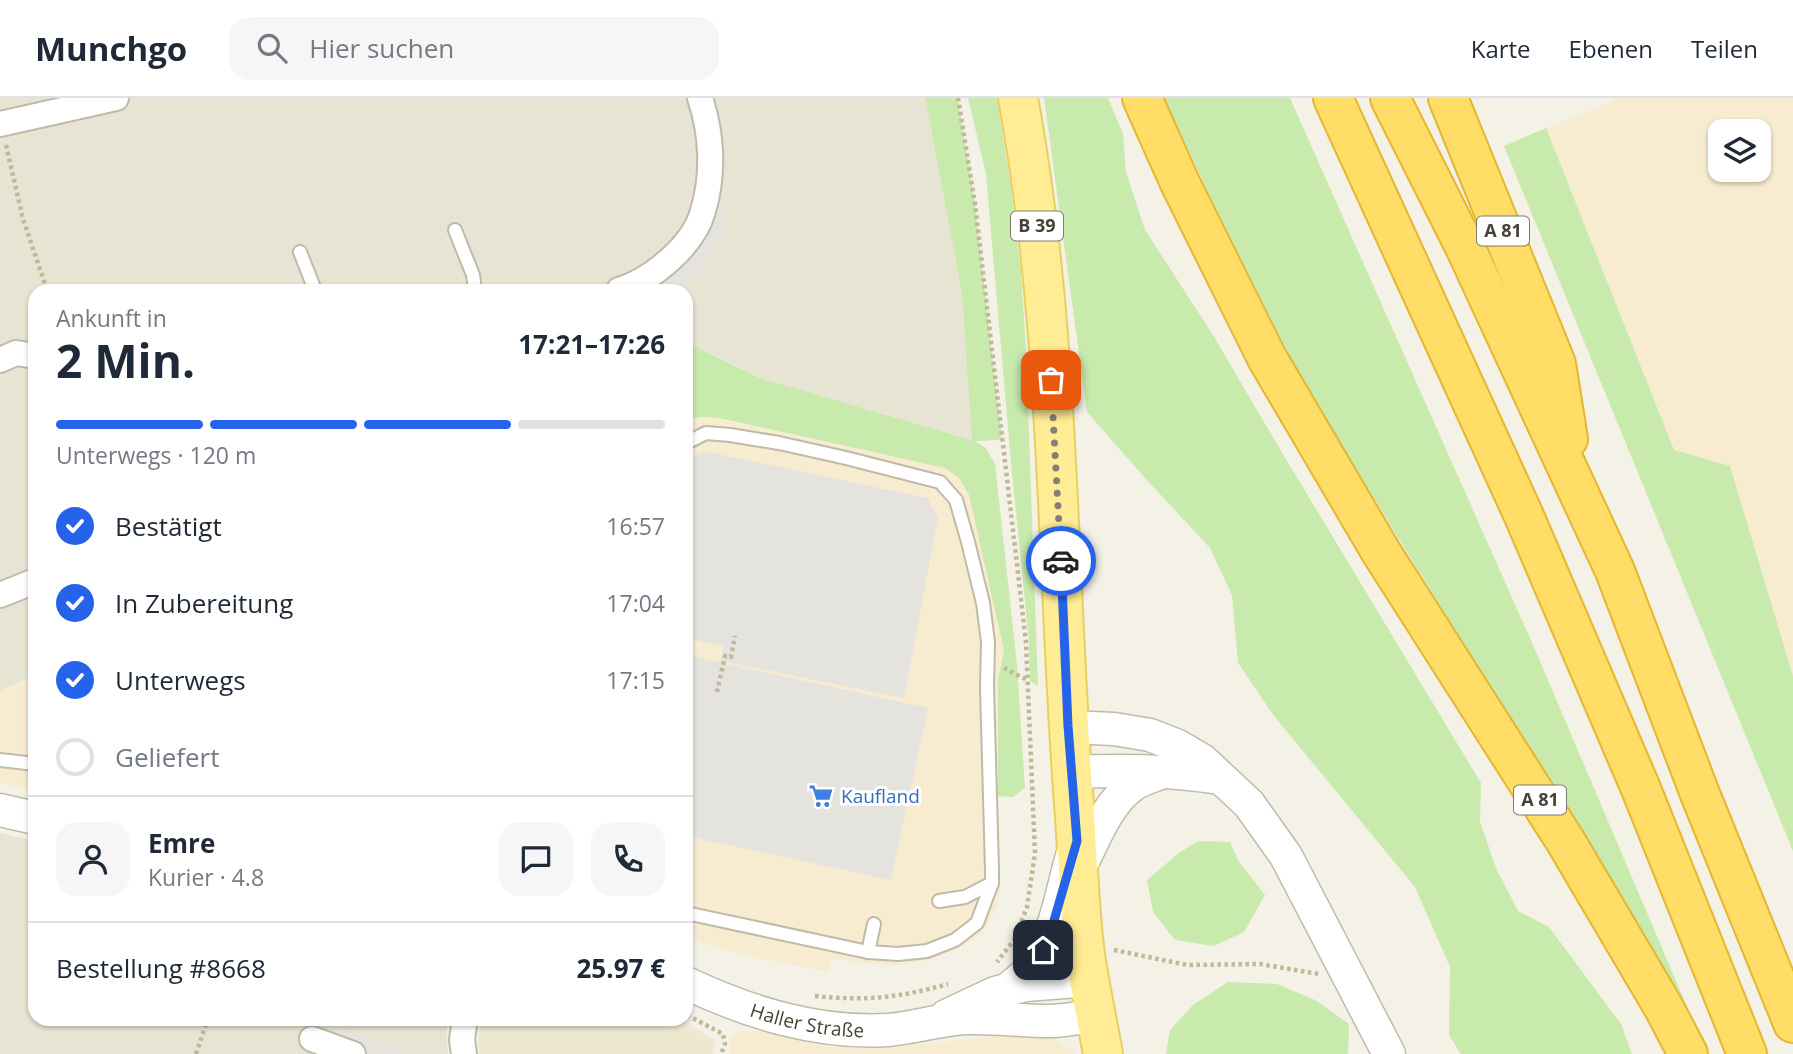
<!DOCTYPE html>
<html lang="de">
<meta charset="utf-8">
<style>
body{margin:0;font-family:"Open Sans",sans-serif;background:#f6f6f7;color:#1f2937;height:100vh;display:flex;flex-direction:column;font-size:26px;white-space:nowrap}
*{box-sizing:border-box;margin:0}
p{font-size:23px;color:#747a83}
.icon{flex:none;width:38px;height:38px;fill:none;stroke:currentColor;stroke-width:2;stroke-linecap:round;stroke-linejoin:round}
.map{position:relative;flex:1;overflow:hidden}
.side{position:absolute;left:28px;top:186px;width:665px;height:742px;display:flex;flex-direction:column;background:#fff;border-radius:21px;box-shadow:0 2px 5px #0004}
.side>*{flex:none}
.tools{position:absolute;left:1708px;top:21px;display:grid;gap:14px}
.tools a{display:grid;place-items:center;width:63px;height:63px;border-radius:14px;background:#fff;box-shadow:0 2px 5px #0004;font-size:35px}
.pin{position:absolute;display:grid;place-items:center;width:60px;height:60px;color:#fff;margin:-30px;border-radius:14px;box-shadow:0 4px 10px #0006}
.courier{position:absolute;display:grid;place-items:center;width:70px;height:70px;margin:-35px;border:5px solid #2563eb;border-radius:50%;background:#fff;color:#222;box-shadow:0 2px 9px #0007}
.overview em{font-style:normal;font-weight:700}
.overview div{display:flex;flex-direction:column-reverse}
.overview{display:flex;align-items:center;justify-content:space-between;height:119px;padding:0 28px}
h1{font-size:46px;font-weight:700;line-height:52px}
.bar{display:grid;grid-template-columns:repeat(4,1fr);gap:10px 7px;align-content:center;height:84px;padding:0 28px}
.bar i{height:9px;border-radius:5px;background:#e0e1e3}
.bar .on{background:#2563eb}
.bar p{grid-column:span 4}
.line{display:flex;align-items:center;gap:18px;padding:0 28px;border-top:2px solid #e0e1e3}
.line div{flex:1}
.round{display:grid;place-items:center;flex:none;width:74px;height:74px;border-radius:21px;background:#f6f6f7}
ol{padding:0 28px;list-style:none}
li{display:flex;align-items:center;gap:21px;height:77px}
li p{margin-inline-start:auto}
li .icon{padding:7px;border-radius:50%;background:#2563eb;color:#fff;stroke-width:4}
li:last-child{color:#747a83}
li i{width:38px;height:38px;border:4px solid #e0e1e3;border-radius:50%}
header{display:flex;align-items:center;gap:42px;box-sizing:border-box;height:98px;padding:0 35px;background:#fff;border-bottom:2px solid #e0e1e3}
header strong{font-size:33px}
nav{display:flex;gap:38px;margin-inline-start:auto;font-size:24px}
.search{width:490px;height:63px;background:#f6f6f7;display:flex;align-items:center;gap:18px;box-sizing:border-box;padding:0 24px;border-radius:21px;color:#747a83;font-size:26px}
.map>svg:first-child{display:block}
.residential{fill:#e8e4d4}
.commercial{fill:#f7ebd0;fill-rule:evenodd}
.education{fill:#eee8cf}
.green{fill:#c8eaad}
.parking{fill:#e5e3de}
.lines{fill:none;stroke-linecap:round;stroke-linejoin:round}
.service-casing{stroke:#c0baa8;stroke-width:16}
.minor-casing{stroke:#c0baa8;stroke-width:28}
.tertiary-casing{stroke:#c0baa8;stroke-width:35}
.primary-casing{stroke:#e9cf5f;stroke-width:42}
.motorway-casing{stroke:#e5b62f;stroke-width:42}
.path{stroke:#c2b899;stroke-width:4.5;stroke-dasharray:3.5 3.5;stroke-linecap:butt}
.service{stroke:#fff;stroke-width:12}
.minor{stroke:#fff;stroke-width:24}
.tertiary{stroke:#fff;stroke-width:32}
.primary{stroke:#ffec94;stroke-width:38}
.motorway{stroke:#fd6;stroke-width:38}
.done{stroke:#847f73;stroke-width:7;stroke-dasharray:0 12.6}
.route{stroke:#2563eb;stroke-width:9}
.labels{text-anchor:middle;stroke-width:6;stroke-linejoin:round;paint-order:stroke}
.shield{fill:#fff;stroke:#7e7b72;stroke-width:2}
.shield-label{font-size:18px;font-weight:bold;fill:#474235}
.shop-label{font-size:19px;fill:#366cbe;stroke:#fff;text-anchor:start}
.street-label{font-size:19px;fill:#474235;stroke:#fff}
</style>
<header>
<strong>Munchgo</strong>
<div class="search"><svg class="icon" aria-label="search" viewBox="0 0 24 24"><circle cx="10" cy="10" r="6"/><path d="M15 15l6 6"/></svg>Hier suchen</div>
<nav><a>Karte</a><a>Ebenen</a><a>Teilen</a></nav>
</header>
<div class="map">
<svg width="1793" height="956" viewBox="0 0 1793 956">
<rect width="100%" height="100%" fill="#f4f1e6"/>
<g class="residential">
<path d="M0 0H925L962 196 973 342 760 280 725 262 686 245V192H35V577L0 593Z"/>
<path d="M0 735 35 743V920L446 921 448 956H0Z"/>
</g>
<g class="commercial">
<path d="M1614 0H1793V578L1730 369 1674 353 1546 30 1614 3ZM1720 33H1759V72H1720Z"/>
<path d="M709 319 945 370 959 380 969 397 1004 552 998 584 997 662 1000 797 994 816 981 836 962 849 930 862 889 868 832 861 828 874 754 859 686 841V325L690 322Z"/>
<path d="M35 577V694L0 684V593Z"/>
<path d="M744 933 764 934 825 949H896L1015 936 1054 939 1076 956H729L732 938Z"/>
</g>
<path class="education" d="M481 921H680L716 943 712 956H479L478 944Z"/>
<g class="green">
<path d="M925 0H958L975 106 1002 342 974 343 986 350 995 366 1017 567 1025 690 1013 699 998 698V583L1004 552 969 397 959 380 945 370 742 325C725 322 701 313 686 325V244L760 280 972 342 962 196Z"/>
<path d="M968 0H997L1011 90 1021 175 1026 251 1038 588 1030 583 1029 544 1011 365 986 76Z"/>
<path d="M1044 0H1108L1123 36 1126 74 1145 132 1213 237 1281 353 1481 685 1480 724 1496 770 1518 813 1549 829 1621 926 1632 956H1461L1449 937 1450 869 1415 789 1274 618 1238 565 1232 497 1210 450 1145 380 1087 314Z"/>
<path d="M1164 0H1290L1533 547 1685 904 1305 289 1208 94Z"/>
<path d="M1546 30 1674 352 1730 368 1793 578V753L1504 48Z"/>
<path d="M1198 743 1230 744 1239 764 1265 797 1244 834 1214 848 1175 842 1153 814 1147 782 1179 755Z"/>
<path d="M1228 884 1277 886 1317 903 1349 926 1348 956H1166L1170 932 1193 907Z"/>
</g>
<g class="parking">
<path d="M714 113 729 118 720 144 698 175 679 192H659L657 189 684 166 706 134Z"/>
<path d="M704 353 927 400 938 420 904 600 721 563 723 548 686 540V362Z"/>
<path d="M686 557 928 610 891 782 686 738Z"/>
<path d="M339 931 407 956H369L342 946Z"/>
</g>
<g class="lines">
<g class="service-casing">
<g id="service">
<path d="M455 132 473 177 475 192"/>
<path d="M300 154 315 192"/>
<path d="M686 345 706 335 730 337 779 345 846 360 940 384 956 402 968 444 983 505 988 544 987 589 992 772V785L977 825 955 842 927 853 898 856 868 854 686 815"/>
<path d="M0 662 35 666"/>
<path d="M939 803 965 799 992 785"/>
<path d="M868 854 874 826"/>
</g>
</g>
<g class="minor-casing">
<g id="minor">
<path d="M0 26 116 0"/>
<path d="M619 192C652 182 694 147 703 113 714 76 712 36 700 0"/>
<path d="M0 262 16 255 35 258"/>
<path d="M0 497 35 483"/>
<path d="M312 941 353 956"/>
<path d="M464 956 462 942 465 920"/>
</g>
</g>
<g class="tertiary-casing">
<g id="tertiary">
<path d="M1068 629 1114 631 1150 637 1178 648 1202 662 1249 706 1286 758 1389 956"/>
<path d="M1071 674C1122 672 1170 672 1220 680"/>
<path d="M0 712 35 720"/>
<path d="M1079 771C1094 743 1106 706 1133 687 1141 681 1154 678 1163 674"/>
<path id="s1" d="M686 885C750 915 817 936 888 932 914 930 941 921 967 920 994 919 1021 923 1048 923 1064 923 1080 920 1096 917"/>
<path d="M1007 892C1014 886 1022 880 1028 874 1055 843 1061 796 1072 758"/>
<path d="M946 918 995 895 1026 887 1089 882"/>
</g>
</g>
<g class="primary-casing">
<path id="primary" d="M1018 0C1062 237 1056 480 1075 719 1078 765 1079 811 1085 857 1090 890 1097 923 1103 956"/>
</g>
<g class="motorway-casing">
<g id="motorway">
<path d="M1142 0 1180 85 1267 260 1381 454 1566 744 1664 910 1688 956"/>
<path d="M1333 0 1524 418 1641 691 1747 956"/>
<path d="M1390 0 1465 149 1615 473 1700 696 1793 925"/>
<path d="M1448 0 1556 266 1568 341"/>
</g>
</g>
<g class="path">
<path d="M958 0 975 106 1026 544 1035 755 1027 809 1014 842 997 864"/>
<path d="M6 47 23 121 47 192"/>
<path d="M1004 570 1027 582"/>
<path d="M717 594 725 558 731 559 735 538"/>
<path d="M1114 852 1187 867 1260 866 1319 876"/>
<path d="M815 898C866 903 898 900 948 886"/>
<path d="M687 917 723 936 725 946 721 956"/>
<path d="M196 956 208 920"/>
</g>
<use href="#service" class="service"/>
<use href="#minor" class="minor"/>
<use href="#tertiary" class="tertiary"/>
<use href="#primary" class="primary"/>
<use href="#motorway" class="motorway"/>
</g>
<g class="lines">
<path class="done" d="M1051 282 1061 463"/>
<path class="route" d="M1043 852 1051 833 1077 743 1068 628 1061 463"/>
</g>
<defs>
<g id="supermarket-bare" transform="scale(1.89)"><path d="M-6-5.5h2.5l.6 2H6L4.5 2H-2.5L-4.4-4H-6ZM-1.5 3.2a1.3 1.3 0 1 0 .1 0ZM3 3.2a1.3 1.3 0 1 0 .1 0Z" fill="#3f7fe0" stroke="#fff" stroke-width="2.5" paint-order="stroke"/></g>
</defs>
<g fill-rule="evenodd">
<use href="#supermarket-bare" x="821" y="698"/>
</g>
<g class="labels">
<g class="shield">
<rect x="1011" y="113.5" width="52" height="29" rx="5"/>
<rect x="1477" y="118.5" width="52" height="29" rx="5"/>
<rect x="1514" y="687.5" width="52" height="29" rx="5"/>
</g>
<g class="shield-label">
<text x="1037" y="134">B 39</text>
<text x="1503" y="139">A 81</text>
<text x="1540" y="708">A 81</text>
</g>
<g class="shop-label">
<text x="841" y="705">Kaufland</text>
</g>
<g class="street-label">
<text dy="7" stroke="none"><textPath href="#s1" startOffset="128">Haller Straße</textPath></text>
</g>
</g>
</svg>
<div class="tools">
<a><svg class="icon" aria-label="layers" viewBox="0 0 24 24"><path d="M12 4l9 5-9 5-9-5zM3 14l9 5 9-5"/></svg></a>
</div>
<div class="pin" style="left:1051px;top:282px;background:#ea580c"><svg class="icon" aria-label="bag" viewBox="0 0 24 24"><path d="M5 8h14l-1 12H6zM9 8a3 3 0 0 1 6 0"/></svg></div>
<div class="pin" style="left:1043px;top:852px;background:#1f2937"><svg class="icon" aria-label="home" viewBox="0 0 24 24"><path d="M3 11l9-7 9 7M6 9v11h12V9"/></svg></div>
<div class="courier" style="left:1061px;top:463px"><svg class="icon" aria-label="car" viewBox="0 0 24 24"><path d="M5 17H2v-5l4-1 3-4h7l3 4 3 1v5h-3M9 17h6M6 11h13"/><circle cx="7" cy="17" r="2"/><circle cx="17" cy="17" r="2"/></svg></div>
<section class="side">
<div class="overview"><div><h1>2 Min.</h1><p>Ankunft in</p></div><em>17:21–17:26</em></div>
<div class="bar"><i class="on"></i><i class="on"></i><i class="on"></i><i></i><p>Unterwegs · 120 m</p></div>
<ol>
<li><svg class="icon" aria-label="check" viewBox="0 0 24 24"><path d="M5 12l5 5 9-10"/></svg>Bestätigt<p>16:57</p></li>
<li><svg class="icon" aria-label="check" viewBox="0 0 24 24"><path d="M5 12l5 5 9-10"/></svg>In Zubereitung<p>17:04</p></li>
<li><svg class="icon" aria-label="check" viewBox="0 0 24 24"><path d="M5 12l5 5 9-10"/></svg>Unterwegs<p>17:15</p></li>
<li><i></i>Geliefert</li>
</ol>
<div class="line" style="height:126px"><a class="round"><svg class="icon" aria-label="person" viewBox="0 0 24 24"><circle cx="12" cy="8" r="4"/><path d="M4 21q1-7 8-7t8 7"/></svg></a><div><b>Emre</b><p>Kurier · 4.8</p></div><a class="round"><svg class="icon" aria-label="chat" viewBox="0 0 24 24"><path d="M4 5h16v11H9l-5 4z"/></svg></a><a class="round"><svg class="icon" aria-label="phone" viewBox="0 0 24 24"><path d="M5 4h4l2 5-3 2q2 4 5 5l2-3 5 2v4C11 20 4 13 5 4z"/></svg></a></div>
<div class="line" style="height:91px"><div>Bestellung #8668</div><b>25.97 €</b></div>
</section>
</div>
